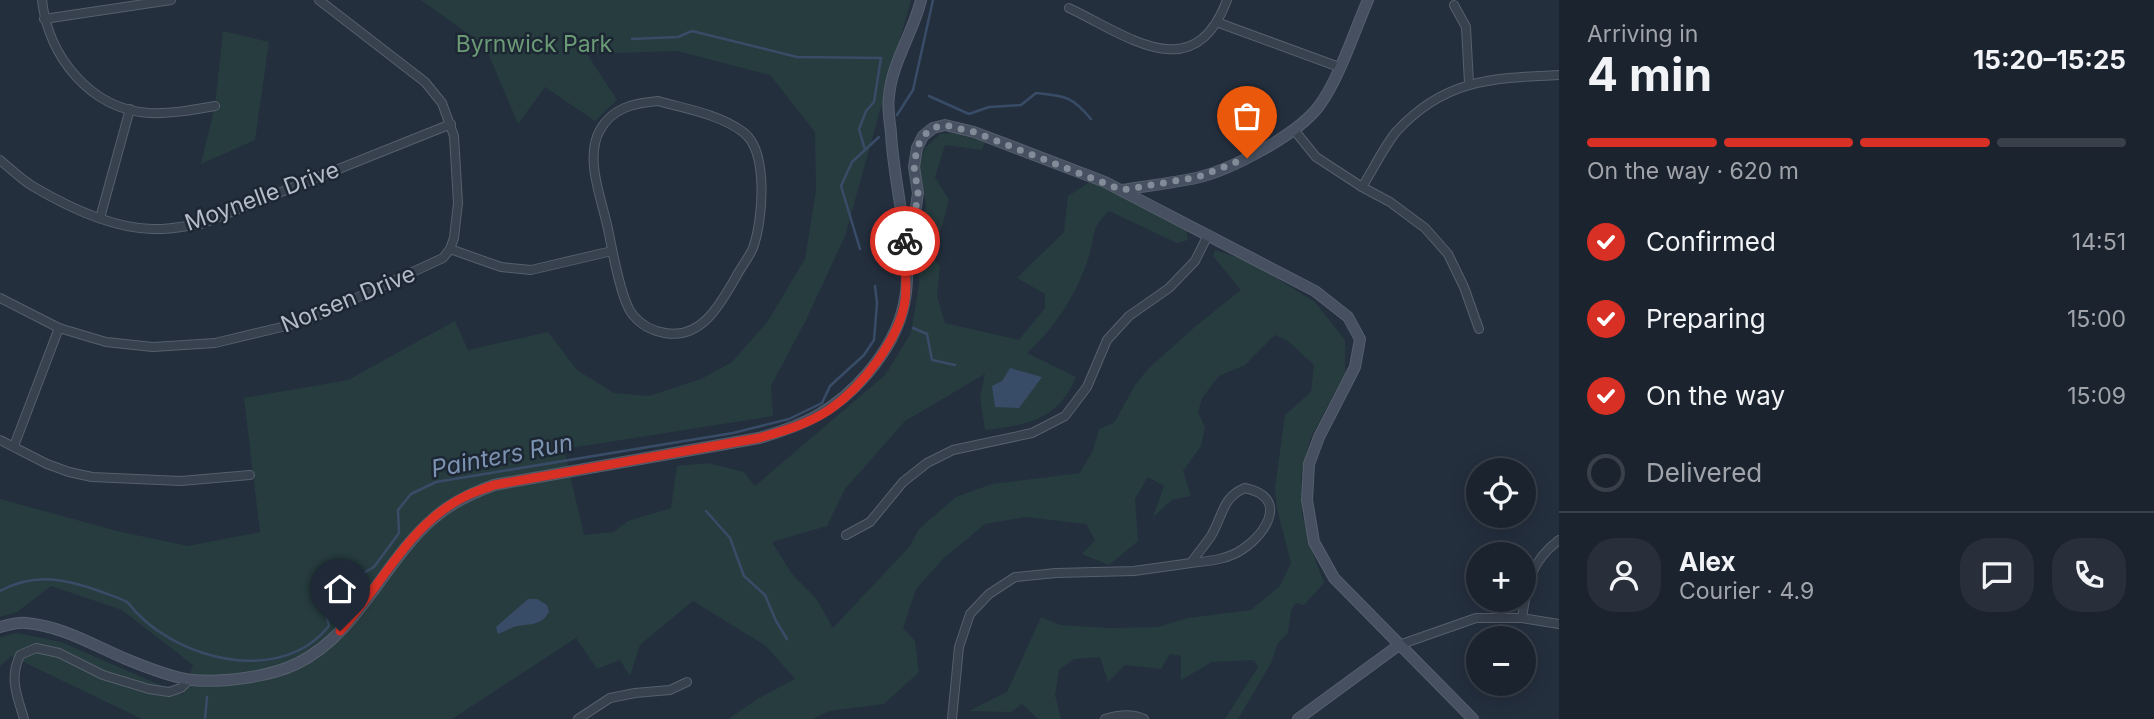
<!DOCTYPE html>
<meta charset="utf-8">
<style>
body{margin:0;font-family:Inter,sans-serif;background:#282f3a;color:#f1f3f6;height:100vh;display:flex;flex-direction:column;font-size:26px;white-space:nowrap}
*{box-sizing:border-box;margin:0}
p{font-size:23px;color:#a0a4aa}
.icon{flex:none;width:38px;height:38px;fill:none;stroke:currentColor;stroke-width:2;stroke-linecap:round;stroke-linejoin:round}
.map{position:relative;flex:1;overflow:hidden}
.side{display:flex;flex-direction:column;background:#1b232e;width:595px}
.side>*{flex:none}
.fabs{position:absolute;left:1466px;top:458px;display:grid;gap:14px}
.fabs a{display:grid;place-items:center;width:70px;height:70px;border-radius:50%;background:#1b232e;box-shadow:0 4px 18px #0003,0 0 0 2px #39404a;font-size:35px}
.pin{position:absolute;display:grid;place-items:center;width:60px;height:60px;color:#fff;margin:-72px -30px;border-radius:50% 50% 50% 0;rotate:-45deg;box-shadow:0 0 7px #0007}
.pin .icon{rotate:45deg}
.courier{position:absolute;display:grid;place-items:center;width:70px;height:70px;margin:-35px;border:5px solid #d93025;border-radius:50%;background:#fff;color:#222;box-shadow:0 2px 9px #0007}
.headline em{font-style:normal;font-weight:700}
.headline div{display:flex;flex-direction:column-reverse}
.headline{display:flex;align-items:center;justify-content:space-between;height:119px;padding:0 28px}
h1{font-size:46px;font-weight:700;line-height:52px}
.bar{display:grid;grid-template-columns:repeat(4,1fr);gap:10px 7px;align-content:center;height:84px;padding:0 28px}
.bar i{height:9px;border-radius:5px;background:#39404a}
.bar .selected{background:#d93025}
.bar p{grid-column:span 4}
.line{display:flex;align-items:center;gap:18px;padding:0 28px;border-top:2px solid #39404a}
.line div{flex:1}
.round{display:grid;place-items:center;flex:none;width:74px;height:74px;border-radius:28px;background:#282f3a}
ol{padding:0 28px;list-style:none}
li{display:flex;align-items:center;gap:21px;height:77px}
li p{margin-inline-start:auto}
li .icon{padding:7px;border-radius:50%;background:#d93025;color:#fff;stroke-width:4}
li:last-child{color:#a0a4aa}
li i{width:38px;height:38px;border:4px solid #39404a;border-radius:50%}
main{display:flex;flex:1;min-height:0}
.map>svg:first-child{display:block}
.green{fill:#263c3f}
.water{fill:#394c67}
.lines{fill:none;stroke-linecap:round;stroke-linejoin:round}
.stream{stroke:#394c67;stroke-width:2.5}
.street-casing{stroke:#565f6c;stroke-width:10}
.secondary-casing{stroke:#565f6c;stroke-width:12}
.street{stroke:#38414e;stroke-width:8}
.secondary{stroke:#465061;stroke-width:10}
.done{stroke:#828b98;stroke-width:7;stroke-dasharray:0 12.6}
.route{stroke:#d93025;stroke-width:9}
.labels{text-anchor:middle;stroke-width:5;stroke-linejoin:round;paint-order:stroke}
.park-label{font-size:23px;fill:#6b9a76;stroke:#1d2633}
.street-label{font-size:23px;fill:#b4bcc9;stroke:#1d2633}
.water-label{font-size:24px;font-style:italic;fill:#7c92b1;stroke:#1d2633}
</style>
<main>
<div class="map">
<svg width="1559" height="719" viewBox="0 0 1559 719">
<rect width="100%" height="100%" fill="#242f3e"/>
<g class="green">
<path d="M421 0H911L845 236 806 320 771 386 773 416 564 449 584 535 613 532 628 521 671 508 677 466 708 463 744 472 755 486 885 375 911 333 919 285 920 235 926 204 919 168 925 148 940 134 953 133 985 142 982 150 945 145 935 177 949 200 933 259 940 266 937 296 945 323 1019 340 1045 308V294L1017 278 1064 232 1068 196 1091 181 1127 198 1186 230 1188 240 1177 243 1109 211C1088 232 1097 233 1088 259 1076 295 1055 328 1027 353L1076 377C1058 420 1028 425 985 430L980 397 985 374 905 421 845 489 827 526 772 542 792 574 816 598 833 628 910 546 919 529 956 497 992 484 1080 473 1093 450 1099 429 1114 423 1135 385 1149 368 1196 326 1241 290 1213 256 1215 250 1248 261 1315 302 1345 340V373L1310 439 1301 476 1302 514 1311 548 1324 583 1304 605 1296 603 1291 610 1288 633 1278 643 1271 663 1238 719H1225L1258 667 1254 660 1212 662 1181 680V656L1170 654 1161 669 1125 665 1108 682 1100 657 1074 659 1059 670 1055 695 1061 719H1038L1022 704 1011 712 969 711 1007 692 1041 617 1060 625 1109 628 1157 627 1188 618 1251 610 1280 586 1291 563 1277 509 1275 488 1285 415 1311 392 1314 365 1288 341 1275 335 1245 365 1219 376 1202 398 1198 412 1205 427 1201 446 1183 471 1191 496 1172 500 1153 517 1164 486 1148 477 1135 499 1138 541 1109 565 1082 554 1095 540 1086 524 1025 517 985 524 944 558 916 589 903 628 915 641 919 672 884 704 829 711 813 719H728L759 698 795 679 766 646 693 601 640 645 630 676 620 660 597 669 576 638 452 719H142L11 656 0 666V637L17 633 61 642 183 695 193 665 122 610 51 586 17 612 0 617V499L117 531 188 546 260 532 244 398 348 380 455 321 468 350 548 332 577 370 614 393 649 396 701 379 732 362 768 321 805 259 816 190 815 132 770 75 677 51 587 54 617 100 595 121 545 87 518 124 485 46Z"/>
<path d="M223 31 269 42 255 140 201 164 215 106Z"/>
</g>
<g class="water">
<path d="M1010 368 1042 377 1019 408 995 407 992 386 1002 381Z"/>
<path d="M528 599H537L547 605 549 612C541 627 528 623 514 627 509 629 503 632 498 634L496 627Z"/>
</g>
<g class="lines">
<g class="stream">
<path d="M632 39 678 37 692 31 797 57 881 58 874 102 866 111 859 129 865 150"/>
<path d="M929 96 969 114 989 107 1021 105 1036 93C1065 96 1072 96 1091 119"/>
<path d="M897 115 913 90 933 0"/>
<path d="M860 249 841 186 852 162 879 137"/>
<path d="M913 328 927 334 932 360 955 365"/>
<path d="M706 511 730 538 744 576 765 595 776 621 787 639"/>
<path d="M0 591C35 572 67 579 102 592 110 595 120 598 127 602 131 605 134 611 138 614 145 621 154 629 163 634 212 666 288 676 329 626L325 609 355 578 374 567 399 533 398 510 411 494 436 482 733 433 789 419 822 403 830 386 864 355 874 340 877 303 875 286"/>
<path d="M205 719 207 697"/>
</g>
<g class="street-casing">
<g id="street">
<path d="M42 0C48 56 90 109 149 113 171 114 193 110 215 106"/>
<path d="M1454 5 1466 27 1469 83"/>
<path d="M1069 8C1128 36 1194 89 1227 0"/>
<path d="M44 19 171 0"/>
<path d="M1219 23 1339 67"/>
<path d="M658 101C686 109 719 114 743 132 769 151 763 220 753 248 749 257 742 266 737 275 721 303 702 340 665 333 653 331 641 325 633 315 621 302 612 248 608 229 602 200 584 158 600 130 612 108 634 103 658 101Z"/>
<path d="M1295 131 1316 157 1362 187 1390 202 1425 228 1448 254 1464 287 1479 329"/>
<path d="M0 160C11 169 22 180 34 187 68 207 112 228 152 229 168 230 185 226 201 224L451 124"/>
<path d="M1362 187C1373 170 1383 148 1396 132 1444 79 1492 78 1559 75"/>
<path d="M100 218 130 109"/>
<path d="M450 249 501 267 531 270 612 251"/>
<path d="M0 298 59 328 106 342 153 347 215 343 286 326 317 316 443 258 450 249 454 238 458 203 454 136 442 103 425 82 319 0"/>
<path d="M0 440 47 464 69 472 92 477 181 481 250 475"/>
<path d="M14 446 59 328"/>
<path d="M1245 488C1288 497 1268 532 1243 549 1227 560 1208 561 1191 563 1197 554 1205 545 1211 536 1223 516 1222 497 1245 488Z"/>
<path d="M846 535 870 522 903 482 927 463 953 450 1032 433 1065 416 1087 387 1107 340 1129 316 1169 288 1195 261 1208 235"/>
<path d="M1522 618C1527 584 1530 562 1559 540"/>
<path d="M1399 645 1476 618H1522L1559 624"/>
<path d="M24 719C17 695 9 679 20 655L36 648 59 653 103 675 149 689 169 692 181 688 189 680"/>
<path d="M578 719 610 698 635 693 670 690 687 682"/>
<path d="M952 719 959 647 970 614 989 594 1015 577 1056 573 1134 571 1191 563"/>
<path d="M1105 719C1116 715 1132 713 1144 719"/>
</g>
</g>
<g class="secondary-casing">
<g id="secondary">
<path d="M1122 190C1147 186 1172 183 1196 178 1231 170 1297 135 1319 106 1339 79 1354 32 1368 0"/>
<path d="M904 243 913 227 918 193 914 167 917 148 923 136 933 128 945 125 974 132 1105 182 1315 291 1348 317 1360 339 1355 367 1319 437 1309 464 1307 500 1314 542 1334 578 1473 719"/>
<path d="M0 627C8 625 18 622 26 623 62 626 93 645 126 659 143 666 173 678 192 680 221 683 269 677 296 664 359 634 383 561 434 518 452 502 472 493 494 485L759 438C805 425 836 410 867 374 884 354 899 329 904 304 915 257 893 183 891 133 890 122 887 108 889 96 892 62 913 33 921 0"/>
<path d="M1298 719 1399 645"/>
</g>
</g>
<use href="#street" class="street"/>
<use href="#secondary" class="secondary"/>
</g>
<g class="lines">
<path class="done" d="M905 241 913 227 918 193 914 166 917 148 923 136 933 128 945 125 974 132 1122 190 1198 177 1247 158"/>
<path class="route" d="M340 631C381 587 408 525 464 497 473 492 484 489 494 485L759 438C783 431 808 424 829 410 861 388 899 340 905 301 908 281 903 261 905 241"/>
</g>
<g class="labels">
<g class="park-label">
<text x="534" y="52">Byrnwick Park</text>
</g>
<g class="street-label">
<text transform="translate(262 196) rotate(-20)" y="8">Moynelle Drive</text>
<text transform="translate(348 299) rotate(-22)" y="8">Norsen Drive</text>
</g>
<g class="water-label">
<text transform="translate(502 456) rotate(-11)" y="8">Painters Run</text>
</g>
</g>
</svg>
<div class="fabs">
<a><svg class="icon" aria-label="locate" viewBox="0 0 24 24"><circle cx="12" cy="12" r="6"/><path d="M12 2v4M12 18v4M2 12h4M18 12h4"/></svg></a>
<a>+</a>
<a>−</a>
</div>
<div class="pin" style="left:1247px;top:158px;background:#ea580c"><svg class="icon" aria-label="bag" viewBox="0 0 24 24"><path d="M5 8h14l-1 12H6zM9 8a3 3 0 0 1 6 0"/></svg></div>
<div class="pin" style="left:340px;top:631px;background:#1f2937"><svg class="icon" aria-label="home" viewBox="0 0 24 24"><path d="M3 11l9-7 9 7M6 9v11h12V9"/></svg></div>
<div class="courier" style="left:905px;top:241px"><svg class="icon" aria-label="bike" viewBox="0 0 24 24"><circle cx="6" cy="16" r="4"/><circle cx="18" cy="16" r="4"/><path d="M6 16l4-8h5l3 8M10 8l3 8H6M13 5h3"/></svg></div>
</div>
<section class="side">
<div class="headline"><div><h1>4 min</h1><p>Arriving in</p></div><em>15:20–15:25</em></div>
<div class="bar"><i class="selected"></i><i class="selected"></i><i class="selected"></i><i></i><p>On the way · 620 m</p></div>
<ol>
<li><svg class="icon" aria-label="check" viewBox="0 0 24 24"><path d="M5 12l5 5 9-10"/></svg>Confirmed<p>14:51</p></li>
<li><svg class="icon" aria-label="check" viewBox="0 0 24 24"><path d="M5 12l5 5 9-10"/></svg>Preparing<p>15:00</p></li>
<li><svg class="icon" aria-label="check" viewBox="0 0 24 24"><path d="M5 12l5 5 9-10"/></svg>On the way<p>15:09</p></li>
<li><i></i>Delivered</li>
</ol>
<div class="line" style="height:126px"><a class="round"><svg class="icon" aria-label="person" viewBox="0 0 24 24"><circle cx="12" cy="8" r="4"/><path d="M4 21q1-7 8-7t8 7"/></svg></a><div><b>Alex</b><p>Courier · 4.9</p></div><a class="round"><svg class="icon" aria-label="chat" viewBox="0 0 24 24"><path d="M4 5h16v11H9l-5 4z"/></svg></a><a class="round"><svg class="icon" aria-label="phone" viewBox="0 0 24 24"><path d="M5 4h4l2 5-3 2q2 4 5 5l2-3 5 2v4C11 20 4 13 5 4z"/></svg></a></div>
</section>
</main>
